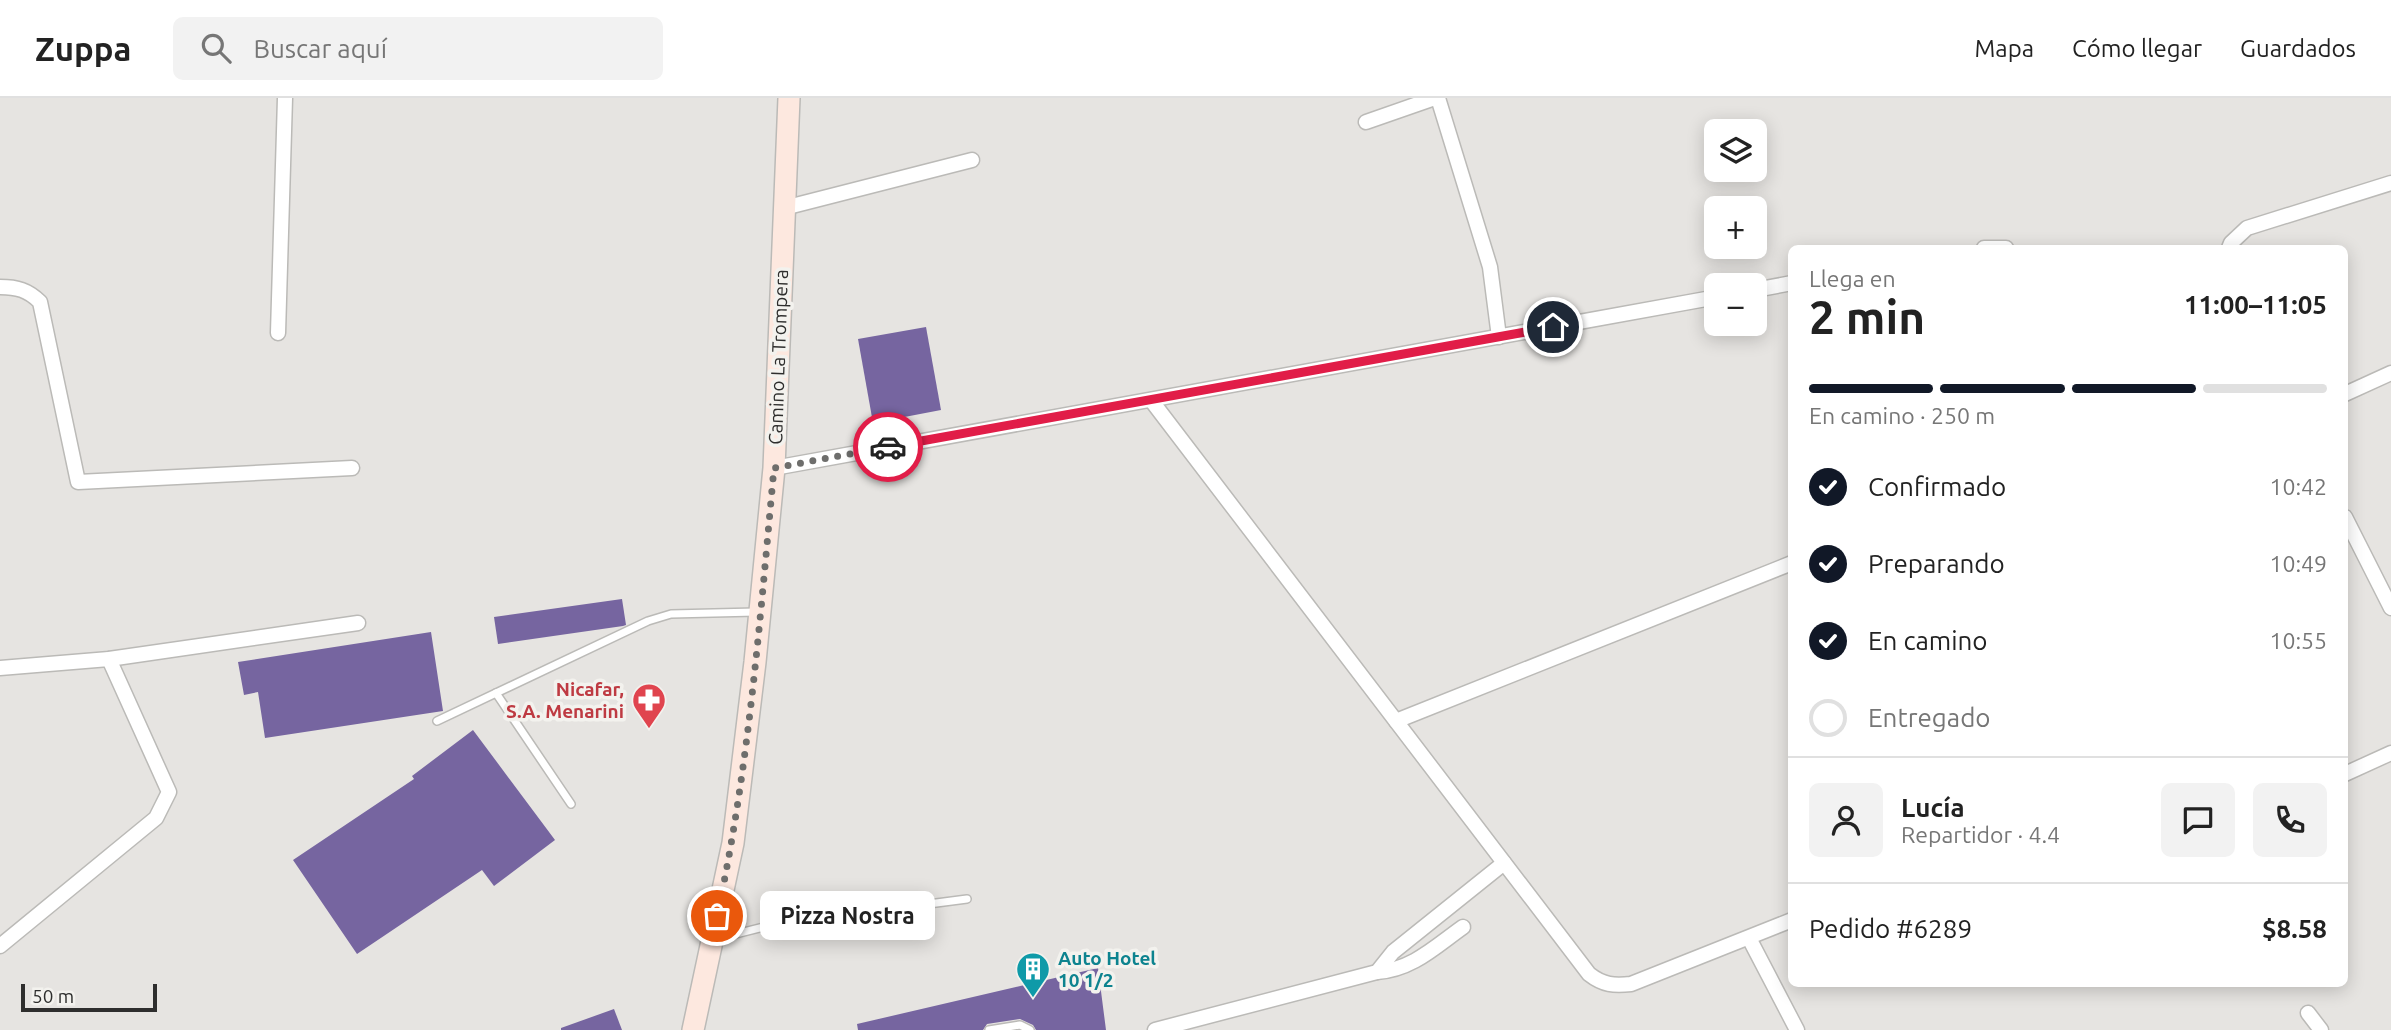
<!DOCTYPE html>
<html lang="es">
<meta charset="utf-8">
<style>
body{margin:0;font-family:Ubuntu,sans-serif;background:#f2f2f2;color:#222;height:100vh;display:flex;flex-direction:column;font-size:26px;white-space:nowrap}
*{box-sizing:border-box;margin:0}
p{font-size:23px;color:#767676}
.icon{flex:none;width:38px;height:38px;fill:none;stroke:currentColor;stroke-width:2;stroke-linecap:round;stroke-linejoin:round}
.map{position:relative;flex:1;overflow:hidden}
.drawer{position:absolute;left:1788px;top:147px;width:560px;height:742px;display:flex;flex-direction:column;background:#fff;border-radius:10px;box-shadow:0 4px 18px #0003}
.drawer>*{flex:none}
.fabs{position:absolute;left:1704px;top:21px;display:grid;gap:14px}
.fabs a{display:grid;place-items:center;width:63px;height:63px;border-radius:10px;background:#fff;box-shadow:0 4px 18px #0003;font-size:35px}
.scale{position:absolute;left:21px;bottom:18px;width:136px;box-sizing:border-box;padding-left:7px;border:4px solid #2e2e2d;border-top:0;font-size:19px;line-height:24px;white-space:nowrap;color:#2e2e2d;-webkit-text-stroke:5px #f3f2ee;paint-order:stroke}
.pin{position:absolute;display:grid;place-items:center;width:60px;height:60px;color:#fff;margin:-30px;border:4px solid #fff;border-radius:50%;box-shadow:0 2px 7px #0007}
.courier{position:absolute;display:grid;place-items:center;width:70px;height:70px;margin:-35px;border:5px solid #e11d48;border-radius:50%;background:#fff;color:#222;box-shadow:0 2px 9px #0007}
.bubble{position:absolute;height:49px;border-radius:10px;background:#fff;box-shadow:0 4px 18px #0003;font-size:23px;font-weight:700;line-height:49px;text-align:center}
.head em{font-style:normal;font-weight:700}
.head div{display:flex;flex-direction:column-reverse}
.head{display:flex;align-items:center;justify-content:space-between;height:119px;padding:0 21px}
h1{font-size:46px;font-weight:700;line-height:52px}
.bar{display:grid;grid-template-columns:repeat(4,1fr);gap:10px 7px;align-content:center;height:84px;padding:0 21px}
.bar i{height:9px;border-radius:5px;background:#e0e0e0}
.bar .selected{background:#111827}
.bar p{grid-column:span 4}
.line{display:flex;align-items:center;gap:18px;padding:0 21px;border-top:2px solid #e0e0e0}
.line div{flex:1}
.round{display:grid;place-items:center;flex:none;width:74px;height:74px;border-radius:10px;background:#f2f2f2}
ol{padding:0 21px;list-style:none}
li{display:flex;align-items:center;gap:21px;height:77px}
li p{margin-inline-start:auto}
li .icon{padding:7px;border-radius:50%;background:#111827;color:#fff;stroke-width:4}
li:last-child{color:#767676}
li i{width:38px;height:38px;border:4px solid #e0e0e0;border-radius:50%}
header{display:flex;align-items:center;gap:42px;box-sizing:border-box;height:98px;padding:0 35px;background:#fff;border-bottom:2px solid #e0e0e0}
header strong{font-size:33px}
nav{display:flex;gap:38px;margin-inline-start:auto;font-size:24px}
.search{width:490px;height:63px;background:#f2f2f2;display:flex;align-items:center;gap:18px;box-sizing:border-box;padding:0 24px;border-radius:10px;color:#767676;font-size:26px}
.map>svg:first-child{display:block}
.building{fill:#7665a0}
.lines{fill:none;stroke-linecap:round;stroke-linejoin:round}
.lane-casing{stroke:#bbbab7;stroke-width:10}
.street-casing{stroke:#bbbab7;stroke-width:17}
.secondary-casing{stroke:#bbbab7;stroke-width:24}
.lane{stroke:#fff;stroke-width:7}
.street{stroke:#fff;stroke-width:14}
.secondary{stroke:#fde8df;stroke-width:21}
.done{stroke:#6e6e6c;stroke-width:7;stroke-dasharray:0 12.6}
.route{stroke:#e11d48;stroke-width:9}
.labels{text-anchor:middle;stroke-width:7;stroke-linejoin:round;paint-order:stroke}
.street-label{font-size:19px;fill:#2e2e2d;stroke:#f3f2ee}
.health-label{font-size:19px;font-weight:bold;fill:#be3a42;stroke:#f3f2ee;text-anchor:end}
.culture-label{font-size:19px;font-weight:bold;fill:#0d838f;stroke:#f3f2ee;text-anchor:start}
</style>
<header>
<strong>Zuppa</strong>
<div class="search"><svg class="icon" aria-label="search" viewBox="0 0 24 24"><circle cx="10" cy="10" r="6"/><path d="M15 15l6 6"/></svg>Buscar aquí</div>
<nav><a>Mapa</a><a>Cómo llegar</a><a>Guardados</a></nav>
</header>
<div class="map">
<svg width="2391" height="932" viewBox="0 0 2391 932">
<rect width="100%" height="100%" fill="#e6e4e1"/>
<g class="building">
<path d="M926 229 941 312 873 325 858 241Z"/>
<path d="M622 501 626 527 623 528 498 546 494 519Z"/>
<path d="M431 534 443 613 265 640 258 594 244 597 238 564Z"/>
<path d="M473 632 555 742 494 788 482 772 357 856 293 762 414 681 412 678Z"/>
<path d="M1098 870 1106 932H1036L1033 927 1020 921 987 926 983 932H858L857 926Z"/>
<path d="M614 911 622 932H561V930Z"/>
</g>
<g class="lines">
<g class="lane-casing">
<g id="lane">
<path d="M496 595 571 706"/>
<path d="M437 623 648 523 671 516 756 514"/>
<path d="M716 841 775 826 967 801"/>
<path d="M989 932 1020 927 1030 932"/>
</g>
</g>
<g class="street-casing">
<g id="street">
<path d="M1438 0 1490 169 1499 239"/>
<path d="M1366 24 1435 0"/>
<path d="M784 110 972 62"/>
<path d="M1984 150H2006"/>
<path d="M2229 150 2231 145 2247 130 2391 85"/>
<path d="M0 189C17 189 28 192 40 204L78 384 352 370"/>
<path d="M1755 192 1792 185"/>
<path d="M278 235 285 0"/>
<path d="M2345 296 2391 275"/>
<path d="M1151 302 1589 876C1603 887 1614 888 1631 886L1792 822"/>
<path d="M774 370 1717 199"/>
<path d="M2345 419 2391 510"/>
<path d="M0 570 109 561 358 525"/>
<path d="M1396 623 1792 465"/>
<path d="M2345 676 2391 655"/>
<path d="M1749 840 1797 932"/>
<path d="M0 848 156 720 169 694 109 561"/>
<path d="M1377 874C1412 872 1436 848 1463 829"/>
<path d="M2308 915 2321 932"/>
<path d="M1155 932 1377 874 1393 854 1504 765"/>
</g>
</g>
<g class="secondary-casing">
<path id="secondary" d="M693 932 733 745 755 564 774 370 789 0"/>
</g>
<use href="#lane" class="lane"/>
<use href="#street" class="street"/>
<use href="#secondary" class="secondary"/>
</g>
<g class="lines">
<path class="done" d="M717 818C749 671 760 520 774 370L888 349"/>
<path class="route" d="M888 349 1553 229"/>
</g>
<defs>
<g id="pharmacy-pin" transform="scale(1.75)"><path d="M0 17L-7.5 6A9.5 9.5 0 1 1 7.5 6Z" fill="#e0444e" stroke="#f3f2ee"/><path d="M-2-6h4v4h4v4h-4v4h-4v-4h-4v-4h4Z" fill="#fff"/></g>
<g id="building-pin" transform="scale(1.75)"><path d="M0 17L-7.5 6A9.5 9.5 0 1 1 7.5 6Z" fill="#0f9aa8" stroke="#f3f2ee"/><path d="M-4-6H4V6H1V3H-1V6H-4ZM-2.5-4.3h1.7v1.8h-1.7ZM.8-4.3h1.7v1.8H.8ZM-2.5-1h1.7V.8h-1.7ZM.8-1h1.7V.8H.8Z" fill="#fff"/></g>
</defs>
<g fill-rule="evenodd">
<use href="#pharmacy-pin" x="649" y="602"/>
<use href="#building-pin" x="1033" y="871"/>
</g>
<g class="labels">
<g class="street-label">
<text transform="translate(778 259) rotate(-88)" y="7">Camino La Trompera</text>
</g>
<g class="health-label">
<text x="624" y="598">Nicafar,<tspan x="624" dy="22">S.A. Menarini</tspan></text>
</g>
<g class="culture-label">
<text x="1058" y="867">Auto Hotel<tspan x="1058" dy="22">10 1/2</tspan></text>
</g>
</g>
</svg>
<div class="fabs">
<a><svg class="icon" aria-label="layers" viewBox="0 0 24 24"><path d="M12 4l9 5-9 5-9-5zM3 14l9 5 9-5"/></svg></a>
<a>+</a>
<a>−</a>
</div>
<div class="scale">50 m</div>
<div class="pin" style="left:717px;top:818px;background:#ea580c"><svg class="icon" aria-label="bag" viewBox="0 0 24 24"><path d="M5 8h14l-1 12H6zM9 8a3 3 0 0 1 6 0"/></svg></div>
<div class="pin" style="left:1553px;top:229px;background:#1f2937"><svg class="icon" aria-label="home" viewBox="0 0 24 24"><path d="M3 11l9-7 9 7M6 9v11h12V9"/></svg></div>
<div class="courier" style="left:888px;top:349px"><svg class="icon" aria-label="car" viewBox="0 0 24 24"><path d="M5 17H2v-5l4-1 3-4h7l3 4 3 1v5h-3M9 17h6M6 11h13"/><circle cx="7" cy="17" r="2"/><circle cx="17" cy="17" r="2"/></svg></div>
<div class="bubble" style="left:760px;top:793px;width:175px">Pizza Nostra</div>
<section class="drawer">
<div class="head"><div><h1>2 min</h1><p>Llega en</p></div><em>11:00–11:05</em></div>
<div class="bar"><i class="selected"></i><i class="selected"></i><i class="selected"></i><i></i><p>En camino · 250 m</p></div>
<ol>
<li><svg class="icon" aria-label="check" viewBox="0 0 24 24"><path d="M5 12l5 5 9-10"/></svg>Confirmado<p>10:42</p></li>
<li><svg class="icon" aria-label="check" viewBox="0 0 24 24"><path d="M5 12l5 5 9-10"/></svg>Preparando<p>10:49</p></li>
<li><svg class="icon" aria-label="check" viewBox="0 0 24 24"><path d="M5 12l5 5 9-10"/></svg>En camino<p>10:55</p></li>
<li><i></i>Entregado</li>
</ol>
<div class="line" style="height:126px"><a class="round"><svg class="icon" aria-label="person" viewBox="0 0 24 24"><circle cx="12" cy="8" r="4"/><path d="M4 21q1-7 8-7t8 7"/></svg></a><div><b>Lucía</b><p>Repartidor · 4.4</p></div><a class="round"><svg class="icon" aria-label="chat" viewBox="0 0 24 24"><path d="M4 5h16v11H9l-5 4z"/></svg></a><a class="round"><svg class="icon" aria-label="phone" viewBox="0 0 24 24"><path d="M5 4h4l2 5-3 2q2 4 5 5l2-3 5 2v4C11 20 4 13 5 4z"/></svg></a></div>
<div class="line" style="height:91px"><div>Pedido #6289</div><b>$8.58</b></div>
</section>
</div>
